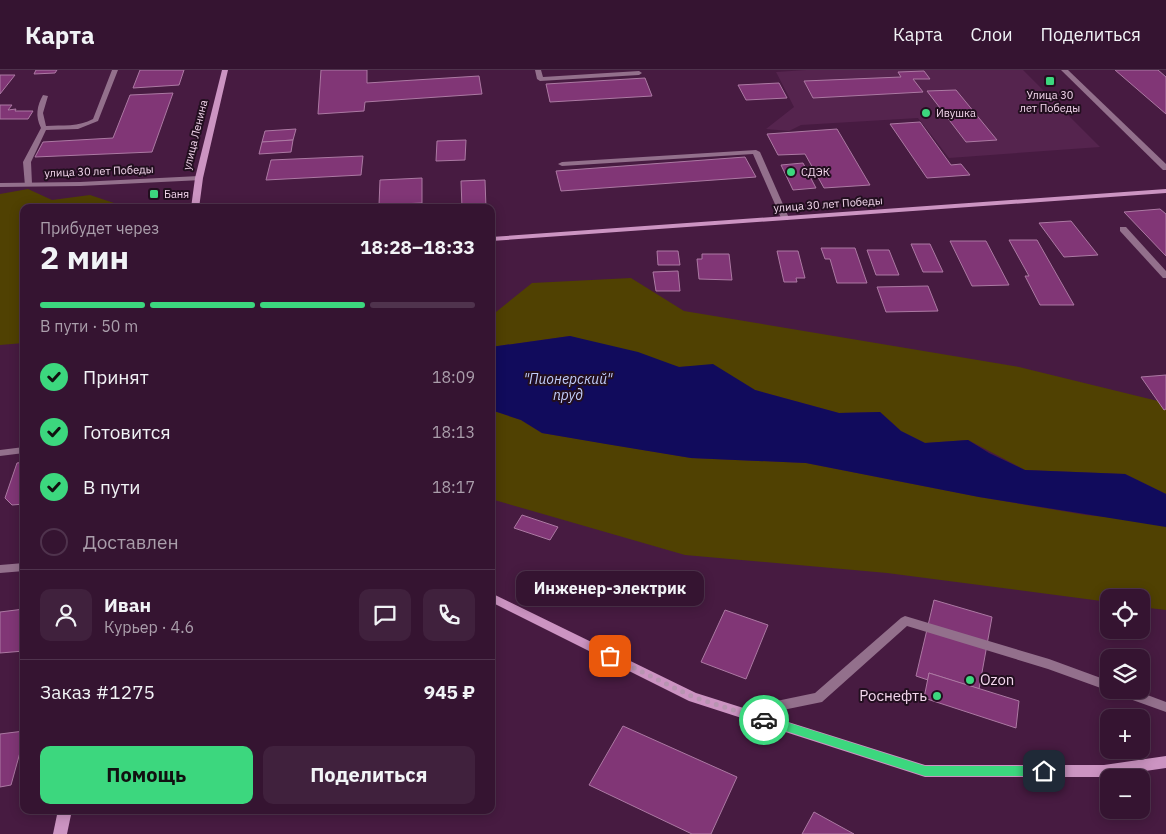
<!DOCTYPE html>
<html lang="ru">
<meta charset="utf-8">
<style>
body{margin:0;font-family:"IBM Plex Sans",sans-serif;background:#40213d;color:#f1f3f6;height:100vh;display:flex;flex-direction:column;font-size:19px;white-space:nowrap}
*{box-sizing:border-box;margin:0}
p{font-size:16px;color:#aa9eab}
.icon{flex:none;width:28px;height:28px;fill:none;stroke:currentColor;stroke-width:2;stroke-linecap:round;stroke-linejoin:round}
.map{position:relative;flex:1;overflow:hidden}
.details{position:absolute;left:20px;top:134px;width:475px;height:610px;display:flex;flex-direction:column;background:#351431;border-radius:10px;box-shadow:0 2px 12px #0003,0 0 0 1px #4f334d}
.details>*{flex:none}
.fabs{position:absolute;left:1100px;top:519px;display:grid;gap:10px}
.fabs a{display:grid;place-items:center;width:50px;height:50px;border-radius:10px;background:#351431;box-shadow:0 2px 12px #0003,0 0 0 1px #4f334d;font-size:25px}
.pin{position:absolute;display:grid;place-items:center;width:42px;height:42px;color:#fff;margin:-21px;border-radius:10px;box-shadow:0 2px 8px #0006}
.courier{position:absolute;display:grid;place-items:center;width:50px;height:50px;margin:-25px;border:4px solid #3cd77e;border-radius:50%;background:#fff;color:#222;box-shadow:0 1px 6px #0007}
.bubble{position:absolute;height:35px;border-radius:10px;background:#351431;box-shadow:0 2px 12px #0003,0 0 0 1px #4f334d;font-size:16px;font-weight:800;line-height:35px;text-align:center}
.overview em{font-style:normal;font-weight:800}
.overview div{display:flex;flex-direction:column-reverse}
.overview{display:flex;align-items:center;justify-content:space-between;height:85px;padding:0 20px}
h1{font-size:32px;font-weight:800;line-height:38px}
.bar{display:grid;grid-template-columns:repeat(4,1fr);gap:8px 5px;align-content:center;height:60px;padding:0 20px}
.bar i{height:6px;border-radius:4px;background:#4f334d}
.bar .active{background:#3cd77e}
.bar p{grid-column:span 4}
.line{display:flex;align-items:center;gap:12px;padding:0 20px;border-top:1px solid #4f334d}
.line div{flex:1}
.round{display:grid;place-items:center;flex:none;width:52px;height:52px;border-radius:10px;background:#40213d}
ol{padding:0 20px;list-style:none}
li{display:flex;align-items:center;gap:15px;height:55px}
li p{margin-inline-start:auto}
li .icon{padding:5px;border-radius:50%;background:#3cd77e;color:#111;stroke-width:4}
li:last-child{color:#aa9eab}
li i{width:28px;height:28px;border:2px solid #4f334d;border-radius:50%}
.action{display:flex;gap:10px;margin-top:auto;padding:10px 20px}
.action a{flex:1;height:58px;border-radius:10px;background:#3cd77e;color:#111;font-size:20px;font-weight:800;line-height:58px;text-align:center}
.action a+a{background:#40213d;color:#f1f3f6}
header{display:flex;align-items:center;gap:30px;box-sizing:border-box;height:70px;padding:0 25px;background:#351431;border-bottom:1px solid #4f334d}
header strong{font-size:24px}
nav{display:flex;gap:28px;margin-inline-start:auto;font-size:18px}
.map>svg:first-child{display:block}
.built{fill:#55244e}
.green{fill:#504102}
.water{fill:#110b5c}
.building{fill:#813676;stroke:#ac79a3}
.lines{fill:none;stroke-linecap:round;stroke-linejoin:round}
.lane{fill:#93708c;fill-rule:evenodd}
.street{fill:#93708c;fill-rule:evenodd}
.secondary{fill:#cc94c2;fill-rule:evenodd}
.route{fill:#3cd77e}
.done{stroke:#b795b1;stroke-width:5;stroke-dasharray:0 9}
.poi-dot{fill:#3cd77e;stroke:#220f1f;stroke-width:2}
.labels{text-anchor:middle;stroke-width:4;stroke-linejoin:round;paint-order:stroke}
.far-poi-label{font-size:11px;fill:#f3d7ed;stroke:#220f1f;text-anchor:start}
.far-street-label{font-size:11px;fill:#f3d7ed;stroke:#220f1f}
.water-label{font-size:14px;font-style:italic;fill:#c1cdfb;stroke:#220f1f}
.near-poi-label{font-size:15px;fill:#f3d7ed;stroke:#220f1f;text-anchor:start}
</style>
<header>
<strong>Карта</strong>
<nav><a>Карта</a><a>Слои</a><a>Поделиться</a></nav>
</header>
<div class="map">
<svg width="1166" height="764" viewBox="0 0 1166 764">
<rect width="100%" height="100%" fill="#471b41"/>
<path class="built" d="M806 0H1023L1100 77 949 88 918 48 801 55 789 61 766 59 794 37 776 2Z"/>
<g class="green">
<path d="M28 119 52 130 90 125 126 137 24 138V273L0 275V124Z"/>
<path d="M631 208 684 241 1019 297 1166 333V424L1125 404 1025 400 968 370 925 373 901 361 880 342 839 343 755 320 713 295 679 297 570 266 491 277V246L532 213Z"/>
<path d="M491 340 521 350 542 363 691 388 806 393 979 427 1086 445 1166 453V540L1141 537V528H1109V532L887 503 685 485 491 429Z"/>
</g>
<path class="water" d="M570 266 638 282 679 297 713 294 755 320 839 343 880 342 901 361 925 373 968 370 989 383 1025 400 1125 404 1166 424V457L979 427 806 393 691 388 606 374 542 363 521 350 491 340V277Z"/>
<g class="building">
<path d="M36 0H57L55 3 34 4Z"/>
<path d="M140 0H184L179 15 133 18Z"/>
<path d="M321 0H367V13L479 6 482 24 365 32 364 41 318 44Z"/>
<path d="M1115 0H1158L1166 7V44Z"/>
<path d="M924 1 930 9H913L923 22 813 28 804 11 901 7 898 2Z"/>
<path d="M0 5H15L0 24Z"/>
<path d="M645 8 652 26 550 32 546 14Z"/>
<path d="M779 13 787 28 746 30 738 15Z"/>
<path d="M956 20 997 70 966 72 927 21Z"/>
<path d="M173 23 152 82 35 87 43 72 113 68 130 25Z"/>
<path d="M0 35H12L8 40 16 39 15 41H33L28 49H0Z"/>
<path d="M920 52 951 95 961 94 970 105 927 108 890 54Z"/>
<path d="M296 59 293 70 262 72 265 61Z"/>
<path d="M837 59 870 115 824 118 805 84 778 85 767 64Z"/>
<path d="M293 70 291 82 259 84 262 72Z"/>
<path d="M466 70 465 90 436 91 437 71Z"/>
<path d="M363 86 361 105 266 110 271 90Z"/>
<path d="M745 87 756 107 561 121 556 101Z"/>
<path d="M803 93 816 118 793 120 781 95Z"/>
<path d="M422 108V133L379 135 380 110Z"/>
<path d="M485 110 486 138H462L461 111Z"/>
<path d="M283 134 282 138H256V135Z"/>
<path d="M1160 139 1166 144V186L1124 142Z"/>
<path d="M1071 151 1098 185 1064 187 1039 153Z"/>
<path d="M1009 170H1037L1074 235H1040L1025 206H1029Z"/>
<path d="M950 171H986L1009 215 972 216Z"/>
<path d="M911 174H930L943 202H923Z"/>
<path d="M821 178H855L867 213H837L830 189H825Z"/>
<path d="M867 180H889L899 205H876Z"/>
<path d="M657 181H678L680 195H658Z"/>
<path d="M777 181H798L805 208H796L797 212H784Z"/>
<path d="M702 184H729L732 210 699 209 697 189H702Z"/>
<path d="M678 201 680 221H656L653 202Z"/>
<path d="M928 216 938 241 886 242 877 217Z"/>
<path d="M1166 305V339L1164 340 1141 307Z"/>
<path d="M24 392V434L12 435 5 428 17 393Z"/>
<path d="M522 445 558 457 550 470 514 458Z"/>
<path d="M934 530 992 547 979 619 929 603 928 610 916 606Z"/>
<path d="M24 539V581L0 583V542Z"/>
<path d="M725 540 768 555 746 609 701 592Z"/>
<path d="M929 603 1019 631 1016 658 924 628Z"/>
<path d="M623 656 737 707 711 764H692L589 715Z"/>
<path d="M24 661V668L11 715 0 717V664Z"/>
<path d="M814 742 854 764H802Z"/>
</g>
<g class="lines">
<g class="lane">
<path d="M112 0H118L98 51 78 59 46 60 31 92 32 114 31 116H25L23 92 41 58C35 46 37 36 43 25L48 26 43 43 46 56C62 55 79 57 93 49Z"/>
<path d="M535 0H541L543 7 639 1 642 3 639 5 540 11 537 9Z"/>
<path d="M756 80 760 82 789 148 788 150H782L781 148 753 84 562 96 558 94 562 92Z"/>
<path d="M1120 157H1126L1166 201V208H1163L1120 161Z"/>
<path d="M24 377V383L0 386V380Z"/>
<path d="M24 493V501L0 503V495Z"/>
<path d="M905 546 1049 589 1109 611V620H1112L1109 621 1048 599 907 556 822 632 743 648 739 647 737 643 739 639 743 638 815 623 901 548Z"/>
<path d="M1114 620H1134L1166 632V642L1116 624Z"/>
</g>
<g class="street">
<path d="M1061 0H1068L1166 94V100H1163Z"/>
<path d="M199 106H202V110L80 116 0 117V113L80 112Z"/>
</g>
<g class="secondary">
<path d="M222 0H228L203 108 199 138H191L195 108Z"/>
<path d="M1166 119V123L491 171V167Z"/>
<path d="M491 523 696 623 925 695H1104L1166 686V698L1104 707H925L689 631 491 532Z"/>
<path d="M58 740H72L67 764H53Z"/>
</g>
</g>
<path class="route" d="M764 645 925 696H1044L1050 701 1044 706H925L761 653V647Z"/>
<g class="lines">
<path class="done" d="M610 586 693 627 764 650"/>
</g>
<g class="poi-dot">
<rect x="1045" y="6" width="10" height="10" rx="2.5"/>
<circle cx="926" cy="43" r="5"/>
<circle cx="791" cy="102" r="5"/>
<rect x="149" y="119" width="10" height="10" rx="2.5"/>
<circle cx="970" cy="610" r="5"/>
<circle cx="937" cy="626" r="5"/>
</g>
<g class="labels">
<g class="far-poi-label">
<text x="1050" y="29" text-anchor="middle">Улица 30<tspan x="1050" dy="13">лет Победы</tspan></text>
<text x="936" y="47">Ивушка</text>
<text x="801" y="106">СДЭК</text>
<text x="164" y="128">Баня</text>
</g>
<g class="far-street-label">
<text transform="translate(195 65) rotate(-76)" y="4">улица Ленина</text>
<text transform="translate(99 101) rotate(-2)" y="4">улица 30 лет Победы</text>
<text transform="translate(828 134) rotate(-4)" y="4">улица 30 лет Победы</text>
</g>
<g class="water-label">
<text x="568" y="314">"Пионерский"<tspan x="568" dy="16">пруд</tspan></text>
</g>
<g class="near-poi-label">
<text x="980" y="615">Ozon</text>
<text x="927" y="631" text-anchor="end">Роснефть</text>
</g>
</g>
</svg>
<div class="fabs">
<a><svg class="icon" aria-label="locate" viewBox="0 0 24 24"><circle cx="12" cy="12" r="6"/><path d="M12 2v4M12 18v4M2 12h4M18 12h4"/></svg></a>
<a><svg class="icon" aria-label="layers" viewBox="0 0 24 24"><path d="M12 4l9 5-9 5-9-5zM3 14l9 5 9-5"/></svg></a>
<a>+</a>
<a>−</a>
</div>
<div class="pin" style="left:610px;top:586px;background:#ea580c"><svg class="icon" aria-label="bag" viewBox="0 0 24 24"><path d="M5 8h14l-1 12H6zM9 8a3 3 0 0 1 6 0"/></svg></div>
<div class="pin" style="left:1044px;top:701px;background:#1f2937"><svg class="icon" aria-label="home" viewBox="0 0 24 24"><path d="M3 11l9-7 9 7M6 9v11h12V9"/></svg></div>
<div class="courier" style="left:764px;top:650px"><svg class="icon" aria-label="car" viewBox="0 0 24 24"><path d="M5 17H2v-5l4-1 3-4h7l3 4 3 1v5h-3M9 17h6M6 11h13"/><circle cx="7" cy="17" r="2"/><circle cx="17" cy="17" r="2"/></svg></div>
<div class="bubble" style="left:516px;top:501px;width:188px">Инженер-электрик</div>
<section class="details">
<div class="overview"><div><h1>2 мин</h1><p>Прибудет через</p></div><em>18:28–18:33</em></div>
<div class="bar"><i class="active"></i><i class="active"></i><i class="active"></i><i></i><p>В пути · 50 m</p></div>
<ol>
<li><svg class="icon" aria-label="check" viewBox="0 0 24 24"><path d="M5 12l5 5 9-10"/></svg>Принят<p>18:09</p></li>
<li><svg class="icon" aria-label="check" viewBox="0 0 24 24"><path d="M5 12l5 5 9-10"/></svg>Готовится<p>18:13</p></li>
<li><svg class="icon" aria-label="check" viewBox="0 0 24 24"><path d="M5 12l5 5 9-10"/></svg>В пути<p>18:17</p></li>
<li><i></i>Доставлен</li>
</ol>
<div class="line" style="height:90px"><a class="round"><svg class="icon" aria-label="person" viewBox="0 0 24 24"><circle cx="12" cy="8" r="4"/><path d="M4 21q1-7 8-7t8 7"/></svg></a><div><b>Иван</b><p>Курьер · 4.6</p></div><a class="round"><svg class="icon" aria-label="chat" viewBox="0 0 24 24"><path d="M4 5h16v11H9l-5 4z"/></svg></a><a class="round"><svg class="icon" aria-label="phone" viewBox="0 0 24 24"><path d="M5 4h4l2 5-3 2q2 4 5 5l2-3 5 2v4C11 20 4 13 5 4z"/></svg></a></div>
<div class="line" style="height:65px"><div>Заказ #1275</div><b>945 ₽</b></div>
<div class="action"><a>Помощь</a><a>Поделиться</a></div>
</section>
</div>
